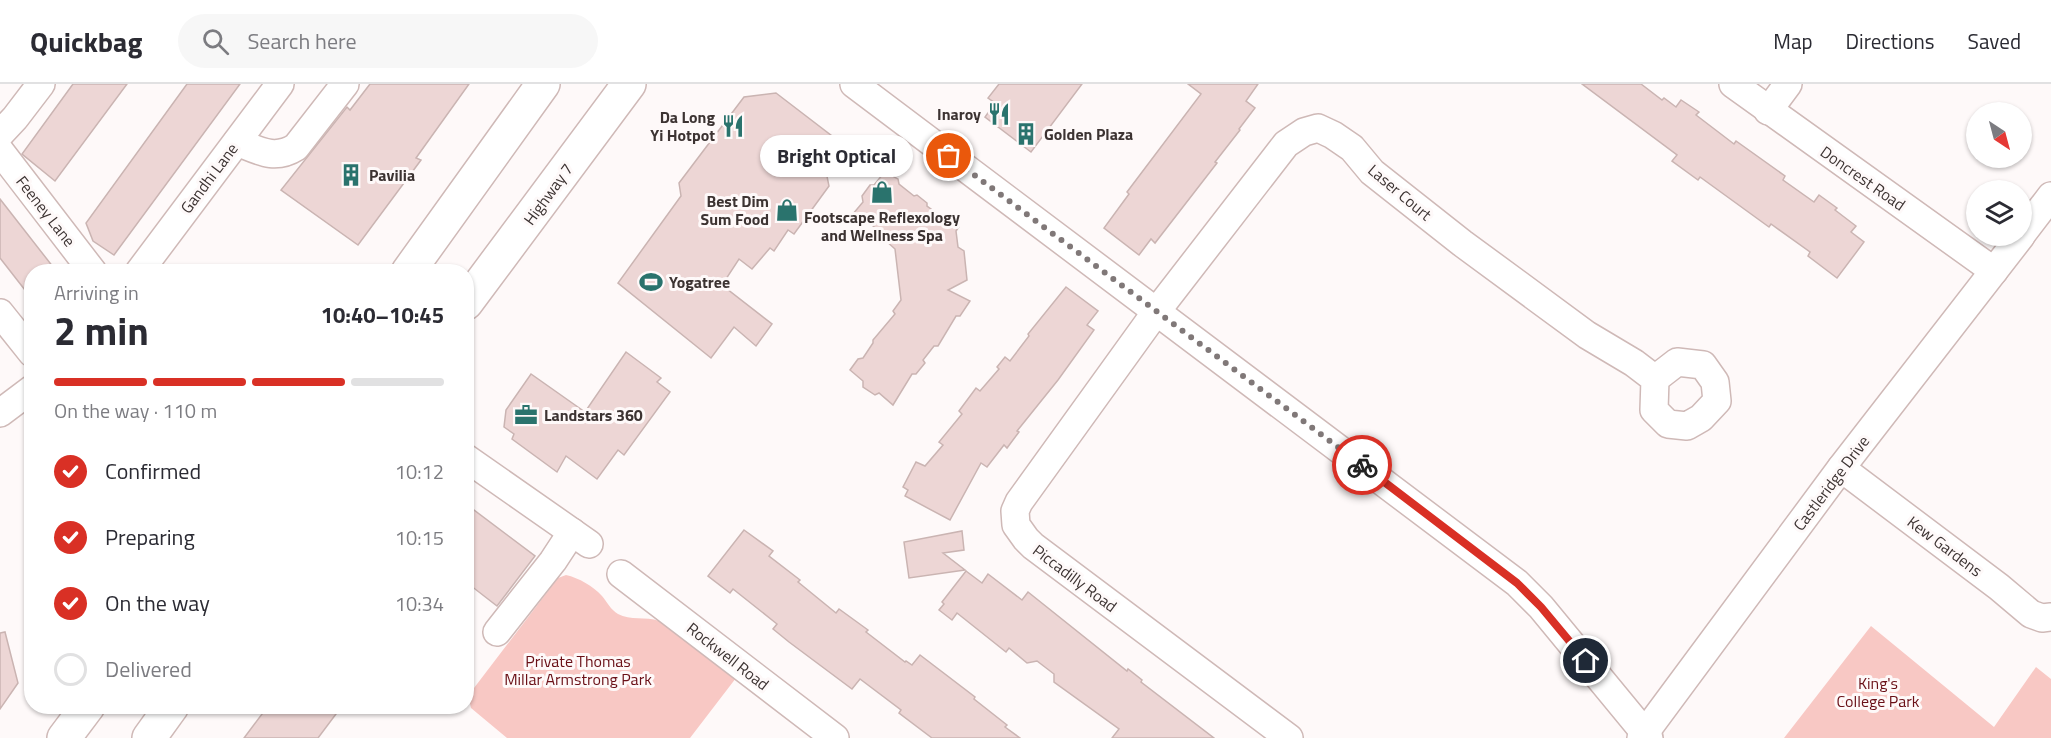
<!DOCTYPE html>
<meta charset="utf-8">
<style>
body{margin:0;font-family:"Titillium Web",sans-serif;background:#f7f7f7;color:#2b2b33;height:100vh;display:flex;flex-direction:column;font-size:22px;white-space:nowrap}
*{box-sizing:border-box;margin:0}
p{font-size:20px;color:#7c7c81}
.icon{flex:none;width:33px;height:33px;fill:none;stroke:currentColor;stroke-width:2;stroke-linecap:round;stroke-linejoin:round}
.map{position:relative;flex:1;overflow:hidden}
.drawer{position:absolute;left:24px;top:180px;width:450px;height:450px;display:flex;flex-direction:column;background:#fff;border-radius:24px;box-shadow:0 2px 4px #0004}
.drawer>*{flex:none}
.needle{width:39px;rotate:144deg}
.fabs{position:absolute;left:1966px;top:18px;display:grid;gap:12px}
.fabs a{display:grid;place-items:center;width:66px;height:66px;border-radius:50%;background:#fff;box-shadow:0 2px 4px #0004;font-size:30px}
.pin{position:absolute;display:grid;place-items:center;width:51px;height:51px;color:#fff;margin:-26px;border:3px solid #fff;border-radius:50%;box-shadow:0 2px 6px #0007}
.courier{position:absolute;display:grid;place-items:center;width:60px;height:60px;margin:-30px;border:4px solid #d93025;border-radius:50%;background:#fff;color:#222;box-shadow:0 2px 8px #0007}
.bubble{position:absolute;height:42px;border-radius:21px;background:#fff;box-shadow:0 2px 4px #0004;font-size:20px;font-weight:700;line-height:42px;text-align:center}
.summary em{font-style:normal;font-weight:700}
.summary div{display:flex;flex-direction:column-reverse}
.summary{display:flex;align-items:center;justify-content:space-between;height:102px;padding:0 30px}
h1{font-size:39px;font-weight:700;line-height:45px}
.bar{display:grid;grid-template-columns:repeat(4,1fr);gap:9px 6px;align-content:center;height:72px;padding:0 30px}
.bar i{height:8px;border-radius:4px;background:#e1e1e2}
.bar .active{background:#d93025}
.bar p{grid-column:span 4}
ol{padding:0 30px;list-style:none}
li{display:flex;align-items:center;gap:18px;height:66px}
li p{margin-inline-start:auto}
li .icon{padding:6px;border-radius:50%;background:#d93025;color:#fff;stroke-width:4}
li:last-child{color:#7c7c81}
li i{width:33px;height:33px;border:3px solid #e1e1e2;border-radius:50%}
header{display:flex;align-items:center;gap:36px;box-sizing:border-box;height:84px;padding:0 30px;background:#fff;border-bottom:2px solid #e1e1e2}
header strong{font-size:28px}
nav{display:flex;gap:33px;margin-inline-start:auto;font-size:21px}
.search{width:420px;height:54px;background:#f7f7f7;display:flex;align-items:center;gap:15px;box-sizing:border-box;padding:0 21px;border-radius:33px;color:#7c7c81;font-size:22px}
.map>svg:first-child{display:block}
.green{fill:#f8c8c4}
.building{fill:#edd6d5;stroke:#cab4b2;stroke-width:1.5}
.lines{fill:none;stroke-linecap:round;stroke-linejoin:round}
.minor-casing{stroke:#cfb9b7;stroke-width:30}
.major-casing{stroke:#cfb9b7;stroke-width:36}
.minor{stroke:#fff;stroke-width:27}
.major{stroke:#fff;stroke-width:33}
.done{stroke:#807878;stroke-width:6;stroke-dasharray:0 10.8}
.route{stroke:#d93025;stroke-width:8}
.labels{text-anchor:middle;stroke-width:6;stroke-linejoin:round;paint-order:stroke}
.poi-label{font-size:16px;font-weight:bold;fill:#3c3332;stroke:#fef9f9;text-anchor:start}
.street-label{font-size:16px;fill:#3c3332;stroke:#fef9f9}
.park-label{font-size:16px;fill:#6a1017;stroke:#fef9f9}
</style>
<header>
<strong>Quickbag</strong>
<div class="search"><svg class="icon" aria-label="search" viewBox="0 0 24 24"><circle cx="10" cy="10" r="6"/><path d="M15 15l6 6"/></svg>Search here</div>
<nav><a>Map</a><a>Directions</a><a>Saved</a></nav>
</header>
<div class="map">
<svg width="2051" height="654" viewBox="0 0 2051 654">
<rect width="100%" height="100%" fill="#fef9f9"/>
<g class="green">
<path d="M566 491C579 494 593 502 602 512 607 518 611 526 618 530 630 537 646 532 659 537L736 594 690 654H507L471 624 469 615 474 604 558 494Z"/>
<path d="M1871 542 1994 643 2036 583 2051 595V654H1784Z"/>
</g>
<g class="building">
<path d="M73 0H127L55 97 22 70Z"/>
<path d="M187 0H240L114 171 93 157 86 139Z"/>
<path d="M370 0H469L416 74 421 76 358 161 281 106 347 23 350 26Z"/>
<path d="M999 0H1082L1031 68 985 33 995 19 988 14Z"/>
<path d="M1188 0H1258L1246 17 1255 24 1239 45 1240 46 1215 78 1217 79 1155 159 1151 155 1139 171 1104 144 1129 110 1127 108 1201 10Z"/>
<path d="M1582 0H1641L1662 16 1664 14 1676 23 1681 16 1699 28 1696 31 1734 60 1736 57 1785 92 1783 96 1814 118 1819 111 1837 124 1835 126 1856 142 1851 148 1864 158 1837 194 1808 172 1810 168 1771 140 1769 143 1700 93 1698 96 1672 77 1677 71Z"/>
<path d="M776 9 832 52 822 68 829 102 794 150 788 146 774 167 770 164 752 185 739 175 722 201 772 240 756 262 734 243 711 274 618 199 681 112 679 99 744 13Z"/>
<path d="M883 90H889L898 95 899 100 914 112 917 111 927 119V122L942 133H946L959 143 956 147 958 163 964 167 967 196 948 206 970 217 960 232H956L938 262H934L923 276 925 279 916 290H912L893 321 879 309 875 311 863 303V297L850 286 858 275 863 274 873 259V256L895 230 893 227 901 216 895 165 885 156V151L869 139 865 140 852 131 863 118 862 112 870 101H874Z"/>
<path d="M0 115 57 188H32V215L0 174Z"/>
<path d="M1066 203 1098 227 1087 241 1094 246 1058 296 1017 347 1019 348 1007 364 1004 361 987 383 981 379 950 436 905 412 908 406 903 403 916 378 925 382 943 361 939 358 962 330 959 327 976 304 980 307 999 285 997 283 1005 273 1010 277 1029 252 1028 250Z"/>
<path d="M626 268 661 294 657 298 670 308 624 371 618 366 597 395 566 372 557 388 512 355 514 350 504 343 506 326 531 290 585 328Z"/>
<path d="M466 420 535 472 497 522 466 498Z"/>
<path d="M744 446 773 467 769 472 800 496 798 498 836 529 839 525 868 546 866 548 905 578 906 577 912 581 920 571 975 613 974 615 1007 641 1005 643 1020 654H932L899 629 901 626 860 595 852 605 789 558 773 545 777 540 733 505 730 509 708 492Z"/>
<path d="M962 447 964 466 943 469 965 486 909 494 904 458Z"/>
<path d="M966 487 982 499 988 490 1022 516 1028 508 1127 587 1128 585 1142 596 1141 598 1214 654H1112L1119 645 1054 598V590L1037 577 1027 579 1009 564 1006 568 957 529 952 536 939 526 944 520 942 518Z"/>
<path d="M5 548 18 599 0 625V549Z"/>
<path d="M268 622H342L318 654H244Z"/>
</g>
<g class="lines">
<g class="minor-casing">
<g id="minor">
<path d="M854 0 1517 499 1541 523 1649 654"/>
<path d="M1733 0 1994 187"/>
<path d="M1768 27 1788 0"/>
<path d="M0 50 15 34 41 0"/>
<path d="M237 58C258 66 274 77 296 63L345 0"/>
<path d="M0 67 93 188"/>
<path d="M2022 150 2051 112"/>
<path d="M139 188 280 0"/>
<path d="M0 229 32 269"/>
<path d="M0 329 32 305"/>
<path d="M466 374 589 460"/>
<path d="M1841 384 1999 503 2031 530 2042 534 2051 533"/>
<path d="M621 490 835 654"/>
<path d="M497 548 553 477 572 448"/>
<path d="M1289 654 1033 462 1026 455 1016 441 1015 427 1019 418 1156 228 1286 60 1304 48 1318 44 1333 51 1352 64 1372 88 1462 159 1587 251 1634 279 1655 295 1654 326 1668 340 1687 342 1701 334 1717 317 1715 298 1703 281 1677 278 1655 295"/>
<path d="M1641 654 1841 384 2021 152"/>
</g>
</g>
<g class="major-casing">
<g id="major">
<path d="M408 188 543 0"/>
<path d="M466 219 629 0"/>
<path d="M64 654 88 622"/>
<path d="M149 654 172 622"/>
</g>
</g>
<use href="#minor" class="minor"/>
<use href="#major" class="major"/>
</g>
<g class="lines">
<path class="done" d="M949 72 1362 381"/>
<path class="route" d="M1362 381 1517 499 1541 523 1586 577"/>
</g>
<defs>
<g id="restaurant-bare" transform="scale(1.8)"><path d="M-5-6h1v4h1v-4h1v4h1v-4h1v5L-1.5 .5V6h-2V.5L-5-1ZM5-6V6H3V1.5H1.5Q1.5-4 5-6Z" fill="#2a736d" stroke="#fef9f9" stroke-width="2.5" paint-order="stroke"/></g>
<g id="building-bare" transform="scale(1.8)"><path d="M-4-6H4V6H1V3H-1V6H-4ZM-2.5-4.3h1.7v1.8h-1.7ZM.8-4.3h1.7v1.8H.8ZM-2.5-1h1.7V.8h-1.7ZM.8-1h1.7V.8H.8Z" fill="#2a736d" stroke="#fef9f9" stroke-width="2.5" paint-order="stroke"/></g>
<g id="shop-bare" transform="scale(1.8)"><path d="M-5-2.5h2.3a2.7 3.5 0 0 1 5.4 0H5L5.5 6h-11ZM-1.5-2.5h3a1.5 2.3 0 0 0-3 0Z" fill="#2a736d" stroke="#fef9f9" stroke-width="2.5" paint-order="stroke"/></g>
<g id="stadium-bare" transform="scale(1.8)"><path d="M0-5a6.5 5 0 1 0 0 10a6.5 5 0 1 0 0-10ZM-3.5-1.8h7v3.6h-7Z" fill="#2a736d" stroke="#fef9f9" stroke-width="2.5" paint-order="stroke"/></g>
<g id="office-bare" transform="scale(1.8)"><path d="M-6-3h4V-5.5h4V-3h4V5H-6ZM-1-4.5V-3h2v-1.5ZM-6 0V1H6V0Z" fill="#2a736d" stroke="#fef9f9" stroke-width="2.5" paint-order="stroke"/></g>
</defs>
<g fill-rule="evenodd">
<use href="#restaurant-bare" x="999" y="30"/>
<use href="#restaurant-bare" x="733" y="42"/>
<use href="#building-bare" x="1026" y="50"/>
<use href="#building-bare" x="351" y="91"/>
<use href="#shop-bare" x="882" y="108"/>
<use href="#shop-bare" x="787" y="126"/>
<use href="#stadium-bare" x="651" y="198"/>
<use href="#office-bare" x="526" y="331"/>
</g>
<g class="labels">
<g class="poi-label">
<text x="981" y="36" text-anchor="end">Inaroy</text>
<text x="715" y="39" text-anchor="end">Da Long<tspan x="715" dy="18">Yi Hotpot</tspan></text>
<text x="1044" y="56">Golden Plaza</text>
<text x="369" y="97">Pavilia</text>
<text x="769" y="123" text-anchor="end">Best Dim<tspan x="769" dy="18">Sum Food</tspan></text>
<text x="882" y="139" text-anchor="middle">Footscape Reflexology<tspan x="882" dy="18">and Wellness Spa</tspan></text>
<text x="669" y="204">Yogatree</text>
<text x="544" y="337">Landstars 360</text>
</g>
<g class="street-label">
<text transform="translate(209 94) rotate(-53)" y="6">Gandhi Lane</text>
<text transform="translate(1863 94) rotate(35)" y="6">Doncrest Road</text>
<text transform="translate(1400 108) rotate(40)" y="6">Laser Court</text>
<text transform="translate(548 110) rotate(-54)" y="6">Highway 7</text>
<text transform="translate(46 127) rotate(52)" y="6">Feeney Lane</text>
<text transform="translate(1831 399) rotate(-53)" y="6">Castleridge Drive</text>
<text transform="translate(1945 462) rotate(37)" y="6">Kew Gardens</text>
<text transform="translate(1075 494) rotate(37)" y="6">Piccadilly Road</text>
<text transform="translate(728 572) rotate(38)" y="6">Rockwell Road</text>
</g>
<g class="park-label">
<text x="578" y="583">Private Thomas<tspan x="578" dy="18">Millar Armstrong Park</tspan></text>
<text x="1878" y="605">King's<tspan x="1878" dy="18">College Park</tspan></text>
</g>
</g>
</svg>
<div class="fabs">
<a><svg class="needle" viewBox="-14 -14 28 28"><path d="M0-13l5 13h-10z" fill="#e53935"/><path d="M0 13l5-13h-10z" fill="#7c7c81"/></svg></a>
<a><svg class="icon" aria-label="layers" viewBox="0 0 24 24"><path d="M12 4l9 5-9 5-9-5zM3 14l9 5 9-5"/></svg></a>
</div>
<div class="pin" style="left:949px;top:72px;background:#ea580c"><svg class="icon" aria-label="bag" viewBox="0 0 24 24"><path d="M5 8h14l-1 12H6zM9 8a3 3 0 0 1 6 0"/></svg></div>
<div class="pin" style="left:1586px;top:577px;background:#1f2937"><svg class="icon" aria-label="home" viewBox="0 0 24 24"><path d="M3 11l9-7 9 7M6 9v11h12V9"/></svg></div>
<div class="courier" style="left:1362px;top:381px"><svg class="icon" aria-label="bike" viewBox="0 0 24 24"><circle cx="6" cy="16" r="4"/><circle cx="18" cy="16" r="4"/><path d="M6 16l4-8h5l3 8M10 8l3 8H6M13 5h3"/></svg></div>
<div class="bubble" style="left:760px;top:51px;width:153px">Bright Optical</div>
<section class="drawer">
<div class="summary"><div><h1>2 min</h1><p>Arriving in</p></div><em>10:40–10:45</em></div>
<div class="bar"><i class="active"></i><i class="active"></i><i class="active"></i><i></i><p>On the way · 110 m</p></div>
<ol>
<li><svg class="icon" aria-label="check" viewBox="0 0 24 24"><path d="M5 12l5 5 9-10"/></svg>Confirmed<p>10:12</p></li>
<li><svg class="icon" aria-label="check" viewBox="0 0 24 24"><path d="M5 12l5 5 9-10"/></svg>Preparing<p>10:15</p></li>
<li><svg class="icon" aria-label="check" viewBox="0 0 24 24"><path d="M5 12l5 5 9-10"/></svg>On the way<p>10:34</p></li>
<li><i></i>Delivered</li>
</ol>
</section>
</div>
